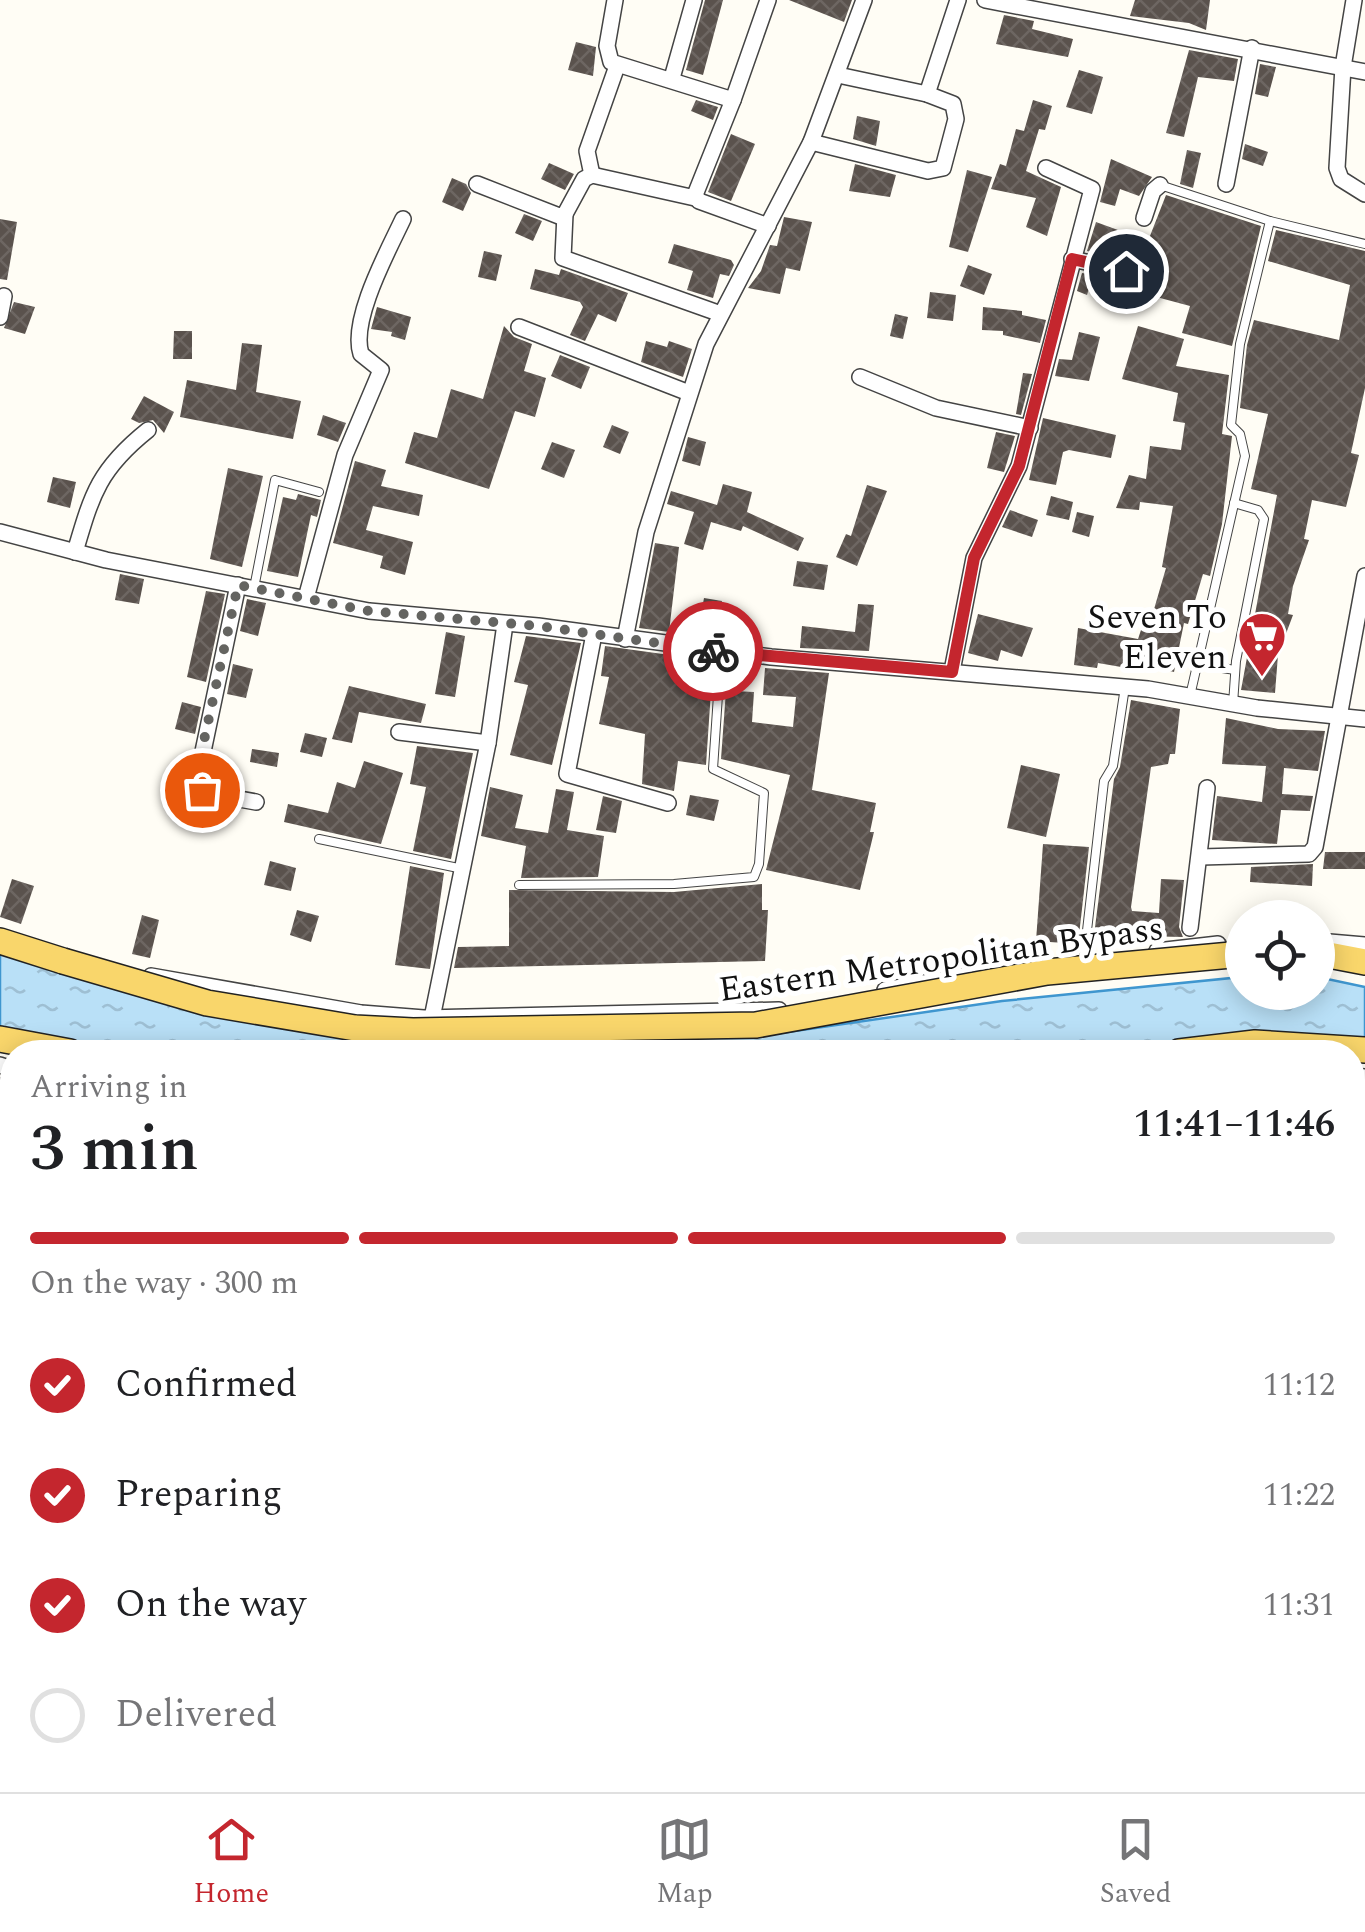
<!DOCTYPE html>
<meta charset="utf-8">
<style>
body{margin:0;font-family:Spectral,serif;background:#f2f2f2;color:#202124;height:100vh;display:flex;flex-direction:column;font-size:38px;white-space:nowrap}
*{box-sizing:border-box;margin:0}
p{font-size:32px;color:#757577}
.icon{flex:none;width:55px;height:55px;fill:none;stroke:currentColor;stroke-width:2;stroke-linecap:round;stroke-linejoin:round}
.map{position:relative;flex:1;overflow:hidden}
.side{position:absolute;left:0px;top:1040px;width:1365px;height:752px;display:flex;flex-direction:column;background:#fff;border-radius:40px 40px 0 0;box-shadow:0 5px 25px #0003}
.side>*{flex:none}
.tools{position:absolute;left:1225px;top:900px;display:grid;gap:20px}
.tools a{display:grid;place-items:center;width:110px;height:110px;border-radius:50%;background:#fff;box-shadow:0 5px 25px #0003;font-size:50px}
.pin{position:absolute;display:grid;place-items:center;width:85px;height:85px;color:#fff;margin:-42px;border:5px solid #fff;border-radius:50%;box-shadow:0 2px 10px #0007}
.courier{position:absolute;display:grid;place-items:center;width:100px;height:100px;margin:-50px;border:8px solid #c4262e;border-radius:50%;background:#fff;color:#222;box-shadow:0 2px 12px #0007}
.head em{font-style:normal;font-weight:600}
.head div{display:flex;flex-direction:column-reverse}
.head{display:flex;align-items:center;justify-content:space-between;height:170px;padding:0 30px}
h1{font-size:65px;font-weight:600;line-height:75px}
.bar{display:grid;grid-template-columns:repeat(4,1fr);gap:15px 10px;align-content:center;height:120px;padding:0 30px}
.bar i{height:12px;border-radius:8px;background:#e0e0e0}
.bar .active{background:#c4262e}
.bar p{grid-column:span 4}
ol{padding:0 30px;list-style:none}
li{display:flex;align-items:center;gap:30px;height:110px}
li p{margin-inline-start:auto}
li .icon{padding:10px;border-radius:50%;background:#c4262e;color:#fff;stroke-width:4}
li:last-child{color:#757577}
li i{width:55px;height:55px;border:5px solid #e0e0e0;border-radius:50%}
.tab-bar{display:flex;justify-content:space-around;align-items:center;height:140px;border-top:2px solid #e0e0e0;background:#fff;font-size:28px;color:#757577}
.tab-bar a{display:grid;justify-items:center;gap:5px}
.tab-bar .active{color:#c4262e}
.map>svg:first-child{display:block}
.water{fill:url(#water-ripples);stroke:#3f96cf;stroke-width:2.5}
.building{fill:url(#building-cross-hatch)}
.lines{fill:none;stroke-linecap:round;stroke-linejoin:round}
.lane-casing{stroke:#444;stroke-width:10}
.street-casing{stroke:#444;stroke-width:18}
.secondary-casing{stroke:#333;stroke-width:25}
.primary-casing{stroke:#222;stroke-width:28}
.lane{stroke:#fff;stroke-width:8}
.street{stroke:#fff;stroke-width:15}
.secondary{stroke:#fff6b0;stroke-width:22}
.primary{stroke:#f9d66b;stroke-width:25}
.primary-bridge-casing{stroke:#222;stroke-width:28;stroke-linecap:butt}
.primary-bridge{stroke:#f9d66b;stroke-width:25}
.done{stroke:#646461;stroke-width:10;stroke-dasharray:0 18}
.route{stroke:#c4262e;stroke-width:12}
.labels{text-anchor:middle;stroke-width:10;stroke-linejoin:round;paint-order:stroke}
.poi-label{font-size:35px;fill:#111;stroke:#fff;text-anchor:end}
.street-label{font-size:35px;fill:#111;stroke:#fff}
</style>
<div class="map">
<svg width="1365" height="1792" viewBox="0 0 1365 1792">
<defs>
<pattern id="water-ripples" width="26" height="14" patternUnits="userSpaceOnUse" patternTransform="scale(2.5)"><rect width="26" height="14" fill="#b9e0f7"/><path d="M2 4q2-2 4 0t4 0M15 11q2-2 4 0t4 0" fill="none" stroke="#9ebfd3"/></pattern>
<pattern id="building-cross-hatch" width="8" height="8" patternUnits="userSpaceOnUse" patternTransform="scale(2.5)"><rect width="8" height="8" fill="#5a524d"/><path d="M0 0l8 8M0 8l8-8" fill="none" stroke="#6d6662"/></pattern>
</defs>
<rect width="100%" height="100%" fill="#fffdf5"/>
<path class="water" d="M0 952 305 1030 446 1044 754 1037 1002 1001 1242 977V992H1318V977L1365 987V1043L1285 1033 1089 1052H124L0 1030Z"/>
<g class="building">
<path d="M705 0H723L703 75 686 70Z"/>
<path d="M789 0H852L844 22Z"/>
<path d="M1135 0H1210L1206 30 1189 23 1130 16Z"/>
<path d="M1004 15 1034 21 1032 29 1073 39 1068 57 996 44Z"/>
<path d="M576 42 596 47 593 76 568 70Z"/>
<path d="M1189 50 1238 59 1234 81 1198 77 1184 137 1166 133Z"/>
<path d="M1260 64 1276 67 1268 97 1255 94Z"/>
<path d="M1079 70 1103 77 1092 114 1066 107Z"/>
<path d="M696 100 718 107 713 120 691 111Z"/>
<path d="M1033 100 1052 106 1045 130 1039 129 1026 171 1061 187 1047 236 1026 227 1036 198 991 189 1000 164 1006 166 1016 129 1024 131Z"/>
<path d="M857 116 880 121 876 146 853 139Z"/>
<path d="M731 134 755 144 731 201 708 192Z"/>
<path d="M1245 144 1268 152 1263 166 1242 159Z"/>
<path d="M1187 150 1201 153 1193 188 1180 184Z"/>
<path d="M1111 159 1152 177 1139 196 1120 189 1115 206 1100 202Z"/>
<path d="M549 163 574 174 565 190 541 179Z"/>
<path d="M855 164 896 175 890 197 849 191Z"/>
<path d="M967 170 992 177 968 252 949 247Z"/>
<path d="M452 178 466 184 471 193 463 211 442 202Z"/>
<path d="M1166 195 1261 226 1232 346 1182 333 1190 306 1149 295 1155 273 1129 260 1087 251 1096 222 1148 241Z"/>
<path d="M524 214 542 221 533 241 515 233Z"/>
<path d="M784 217 812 222 800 271 786 268 780 294 748 288 761 271 770 245 777 246Z"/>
<path d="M0 219 17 222 7 280 0 279Z"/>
<path d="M1276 230 1365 251V388L1351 453 1359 455 1346 507 1312 500 1304 539 1309 540 1293 586 1288 614 1293 615 1278 655 1275 693 1241 690 1277 495 1251 489 1268 414 1240 408 1247 345 1254 320 1339 340 1350 285 1268 261Z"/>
<path d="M674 244 731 260 734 265 729 276 720 274 713 298 687 290 693 271 668 263Z"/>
<path d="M484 251 502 255 496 281 478 277Z"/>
<path d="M968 265 992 274 984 295 960 286Z"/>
<path d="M535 269 559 275 561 269 628 293 616 322 598 314 585 341 570 335 583 307 580 302 530 289Z"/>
<path d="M1082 273 1093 275 1087 295 1077 291Z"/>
<path d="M930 292 956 295 953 321 927 318Z"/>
<path d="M14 302 35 307 25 334 4 328Z"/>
<path d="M377 307 411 317 405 340 391 336 392 332 371 329Z"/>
<path d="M983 307 1022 311V315L1046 320 1040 343 1003 335V331L982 330Z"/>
<path d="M895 314 908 317 903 339 890 336Z"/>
<path d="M504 326 514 337 532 344 524 371 546 378 535 417 515 411 489 489 405 463 414 432 437 438 451 389 483 399Z"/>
<path d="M1138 326 1184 339 1176 366 1229 375 1222 434 1232 436 1222 524 1210 576 1203 574 1188 624 1184 623 1174 672 1128 662 1127 668 1098 663 1097 668 1074 665 1078 628 1138 639 1144 621 1150 623 1166 568 1162 567 1173 506 1140 502 1139 510 1116 508 1129 475 1146 479 1150 446 1181 450 1185 423 1173 421 1178 393 1122 379Z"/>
<path d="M174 331H192V359H173Z"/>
<path d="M1079 332 1100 337 1089 381 1055 376 1059 359 1072 360Z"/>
<path d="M646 341 667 347 669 341 692 349 683 377 641 362Z"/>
<path d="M242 343 262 345 256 392 301 401 293 439 180 417 187 380 236 390Z"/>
<path d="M560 355 590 367 581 389 551 376Z"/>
<path d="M1023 373 1032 374 1021 415 1016 414Z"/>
<path d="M144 396 174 412 164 433 153 420 139 423 131 419Z"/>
<path d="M323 415 346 423 338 442 317 435Z"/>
<path d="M1043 418 1116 435 1111 458 1069 450 1063 452 1056 485 1029 480Z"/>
<path d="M612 425 629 432 620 454 603 447Z"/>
<path d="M996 432 1015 436 1004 472 987 468Z"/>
<path d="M688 437 706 442 700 466 682 461Z"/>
<path d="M552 442 575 450 564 478 541 469Z"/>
<path d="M355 461 386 470 381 486 423 495 419 516 373 506 366 530 413 542 405 575 380 568 383 556 333 543Z"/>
<path d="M228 468 263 476 242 567 210 559Z"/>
<path d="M53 477 76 482 70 508 47 502Z"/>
<path d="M723 484 752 492 747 512 804 538 798 551 743 526 741 531 711 522 703 550 684 544 694 512 667 504 671 491 717 505Z"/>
<path d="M867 485 887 491 857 566 836 557 846 534 851 536Z"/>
<path d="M298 494 321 500 317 517 311 515 298 577 267 571 283 497 296 500Z"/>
<path d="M1051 496 1073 502 1069 520 1046 515Z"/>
<path d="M1010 510 1038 520 1032 537 1002 527Z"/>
<path d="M1077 512 1094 516 1089 537 1072 532Z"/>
<path d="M655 543 679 547 669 632 639 628Z"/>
<path d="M797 561 828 565 824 590 793 586Z"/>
<path d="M120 574 144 579 139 604 115 600Z"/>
<path d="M206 591 225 594 206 682 187 677Z"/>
<path d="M704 598 722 601 717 628 699 625Z"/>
<path d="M247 599 266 603 258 636 240 631Z"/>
<path d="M858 604 874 605 869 651 800 648 802 626 855 632Z"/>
<path d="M978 614 1033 628 1022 657 1001 650 998 661 968 653Z"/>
<path d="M446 632 465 636 455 697 435 694Z"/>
<path d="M526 636 581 643 552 765 510 755 528 685 514 682Z"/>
<path d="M605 646 713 661 706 765 678 761 674 791 642 784 645 734 599 724 609 677 601 676Z"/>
<path d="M728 663 736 664 734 691 754 692 752 722 793 727 796 697 763 695 765 668 829 673 812 790 876 803 870 832H874L860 890 766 870 790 775 721 759Z"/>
<path d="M233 664 253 669 246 698 227 694Z"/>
<path d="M349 686 426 704 421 723 359 712 352 743 332 739Z"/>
<path d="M1131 700 1180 709 1175 754H1170L1168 764 1151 767 1131 907 1132 911 1159 913 1161 879 1184 880 1179 927 1183 937 1094 935 1114 779 1120 767Z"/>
<path d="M182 702 201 707 195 734 175 729Z"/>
<path d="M1226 718 1278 729 1325 731 1318 771 1284 768 1282 794 1313 796 1310 811 1281 810 1277 844 1212 840 1217 796 1262 802 1266 766 1222 764Z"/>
<path d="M305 733 327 738 322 757 300 752Z"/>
<path d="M417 746 473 753 451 859 413 851 426 787 410 784Z"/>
<path d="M252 749 279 753 277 767 250 762Z"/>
<path d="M364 761 403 773 381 844 284 822 288 804 328 813 337 782 355 788Z"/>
<path d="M1021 765 1060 774 1046 837 1007 828Z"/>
<path d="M490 787 523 795 515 828 548 833 556 789 574 792 567 830 604 836 598 877 521 878 526 846 481 836Z"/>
<path d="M690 795 719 800 714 821 686 815Z"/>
<path d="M603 796 622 801 616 833 596 830Z"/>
<path d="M1043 844 1089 847 1078 944 1036 941Z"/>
<path d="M1325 852H1365V869H1323Z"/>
<path d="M270 861 296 868 291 891 264 885Z"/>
<path d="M1313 864 1312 886 1250 882 1251 867Z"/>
<path d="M410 866 444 873 430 969 395 965Z"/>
<path d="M12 879 34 886 21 924 0 917Z"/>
<path d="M762 884V910H768L765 961 454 968 458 947 509 946V890L674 892Z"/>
<path d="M297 910 319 916 311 942 290 935Z"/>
<path d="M142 915 159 920 150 958 132 954Z"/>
<path d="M0 1077 12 1080V1125L0 1123Z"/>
<path d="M0 1183 12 1188 10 1397H0Z"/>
<path d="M0 1460 12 1461V1485H0Z"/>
<path d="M1352 1575 1365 1581 1359 1605 1352 1604Z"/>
</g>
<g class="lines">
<g class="lane-casing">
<g id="lane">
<path d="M1160 185 1270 221"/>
<path d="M254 588 275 480 319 492"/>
<path d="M1197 664 1235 670"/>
<path d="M1190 696 1245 456 1240 434 1231 425 1240 344 1270 221 1365 244"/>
<path d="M1233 704 1236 661 1264 519 1258 510 1234 503"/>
<path d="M319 839 463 869"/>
<path d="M519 885 674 884 754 877 759 864 764 793 713 769 721 651"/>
<path d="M1084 957 1104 781 1113 766 1125 687"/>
<path d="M0 1660 12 1658"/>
</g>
</g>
<g class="street-casing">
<g id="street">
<path d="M615 0 607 46 611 62 733 100 768 0"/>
<path d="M985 0 1365 72"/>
<path d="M1354 0 1343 67 1337 168 1341 179 1365 194"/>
<path d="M672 78 694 0"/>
<path d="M927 94 958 0"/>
<path d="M733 100 695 195 699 201 768 226"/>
<path d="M811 142 928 171 943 168 956 119 953 104 927 94 838 75"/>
<path d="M592 175 587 151 617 66"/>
<path d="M477 184 559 216 565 214 584 179 592 175 695 198"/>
<path d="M1226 184 1252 48"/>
<path d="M565 214 563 258 718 313"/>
<path d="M1144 218 1153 191 1160 185"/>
<path d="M1072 259 1127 271"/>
<path d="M0 317 4 296"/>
<path d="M519 327 689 393"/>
<path d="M860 377 936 408 1030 428"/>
<path d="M0 532 106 560 369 611 538 626 771 657 1148 689 1257 708 1365 719"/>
<path d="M75 552C92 494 99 469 148 430"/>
<path d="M238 585 197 780 206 793 256 802"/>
<path d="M306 598 345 455 381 370 361 354C350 320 388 251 403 219"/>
<path d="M594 634 567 774 668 803"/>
<path d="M625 639 646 532 706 344 811 142 864 0"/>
<path d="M952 671 974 558 1019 466 1092 189 1046 168"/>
<path d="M399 732 488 743"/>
<path d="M1201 857 1309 854 1315 847 1365 576"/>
<path d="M1190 928 1207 788"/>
<path d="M1318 941 1365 945"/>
<path d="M1157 951 1218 944"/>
<path d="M151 976 361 1013 424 1018 779 1010"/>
<path d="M885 990 980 973"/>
<path d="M432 1018 488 743 505 624"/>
<path d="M653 1022 654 1052"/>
<path d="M0 1065 12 1069"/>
<path d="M1352 1076 1365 1077"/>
<path d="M1352 1147 1365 1124"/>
<path d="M12 1150 8 1169 12 1177"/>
<path d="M1352 1273 1365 1286"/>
<path d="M1352 1615 1365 1619"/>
<path d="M303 1780 307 1792"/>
<path d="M450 1780 481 1792"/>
<path d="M229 1792 253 1780"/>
<path d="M402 1792 408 1780"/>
<path d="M485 1792 493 1780"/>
<path d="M899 1792 909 1780"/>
<path d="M1228 1792 1235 1780"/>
<path d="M1343 1792 1346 1787 1365 1782"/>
</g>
</g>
<g class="secondary-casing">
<g id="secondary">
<path d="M1352 1404 1365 1388"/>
<path d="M1055 1792 1065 1780"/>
</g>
</g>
<g class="primary-casing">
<g id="primary">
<path d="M0 941 63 961"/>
<path d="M1318 953 1365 962"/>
<path d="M0 1039 70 1052"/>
<path d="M1179 1052 1255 1043 1365 1050"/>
<path d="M1352 1369 1365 1371"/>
<path d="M0 1431H12"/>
</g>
</g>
<use href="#lane" class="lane"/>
<use href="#street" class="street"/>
<use href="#secondary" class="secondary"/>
<use href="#primary" class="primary"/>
<g class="primary-bridge-casing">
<path id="primary-bridge" d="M63 961 207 1003 355 1028 413 1031 756 1025 1047 972 1242 954"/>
</g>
<use href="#primary-bridge" class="primary-bridge"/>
</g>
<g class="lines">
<path class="done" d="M202 790 198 768 238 585 369 611 538 626 713 651"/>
<path class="route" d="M713 651 952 672 974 558 1019 466 1072 259 1126 271"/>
</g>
<defs>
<g id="supermarket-pin" transform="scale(2.5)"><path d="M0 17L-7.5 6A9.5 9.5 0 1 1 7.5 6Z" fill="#c4262e" stroke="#fff"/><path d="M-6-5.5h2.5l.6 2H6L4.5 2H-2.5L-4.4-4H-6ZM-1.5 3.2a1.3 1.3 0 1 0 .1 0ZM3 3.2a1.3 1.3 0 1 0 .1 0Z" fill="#fff"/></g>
</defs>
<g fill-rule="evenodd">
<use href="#supermarket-pin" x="1262" y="636"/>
</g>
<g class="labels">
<g class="poi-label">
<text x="1227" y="628">Seven To<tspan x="1227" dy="40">Eleven</tspan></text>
</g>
<g class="street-label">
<text transform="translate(941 958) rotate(-8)" y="12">Eastern Metropolitan Bypass</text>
</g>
</g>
</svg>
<div class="tools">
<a><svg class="icon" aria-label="locate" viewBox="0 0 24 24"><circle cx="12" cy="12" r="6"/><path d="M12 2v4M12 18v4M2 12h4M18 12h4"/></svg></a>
</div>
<div class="pin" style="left:202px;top:790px;background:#ea580c"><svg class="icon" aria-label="bag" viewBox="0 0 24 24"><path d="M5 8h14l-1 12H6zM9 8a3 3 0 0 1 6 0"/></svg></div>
<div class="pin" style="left:1126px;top:271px;background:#1f2937"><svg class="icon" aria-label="home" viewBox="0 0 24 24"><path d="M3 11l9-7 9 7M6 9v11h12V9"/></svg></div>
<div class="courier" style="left:713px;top:651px"><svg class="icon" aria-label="bike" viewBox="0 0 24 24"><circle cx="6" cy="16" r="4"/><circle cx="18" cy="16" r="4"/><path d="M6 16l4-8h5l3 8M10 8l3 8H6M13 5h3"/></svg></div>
<section class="side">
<div class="head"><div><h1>3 min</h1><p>Arriving in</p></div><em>11:41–11:46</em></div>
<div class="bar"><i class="active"></i><i class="active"></i><i class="active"></i><i></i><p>On the way · 300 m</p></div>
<ol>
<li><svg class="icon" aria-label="check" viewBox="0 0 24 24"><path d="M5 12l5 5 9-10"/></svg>Confirmed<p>11:12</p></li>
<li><svg class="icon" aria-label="check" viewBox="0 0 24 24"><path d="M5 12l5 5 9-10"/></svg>Preparing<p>11:22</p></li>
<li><svg class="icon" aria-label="check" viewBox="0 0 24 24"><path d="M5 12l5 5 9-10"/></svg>On the way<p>11:31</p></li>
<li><i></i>Delivered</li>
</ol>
</section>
</div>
<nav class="tab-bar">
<a class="active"><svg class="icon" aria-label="home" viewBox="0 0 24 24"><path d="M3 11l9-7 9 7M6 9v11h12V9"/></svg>Home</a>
<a><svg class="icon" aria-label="map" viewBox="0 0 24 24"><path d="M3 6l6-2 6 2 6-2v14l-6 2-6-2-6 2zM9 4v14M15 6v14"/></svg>Map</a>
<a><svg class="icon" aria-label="saved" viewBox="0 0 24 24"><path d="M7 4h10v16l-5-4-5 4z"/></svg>Saved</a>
</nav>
